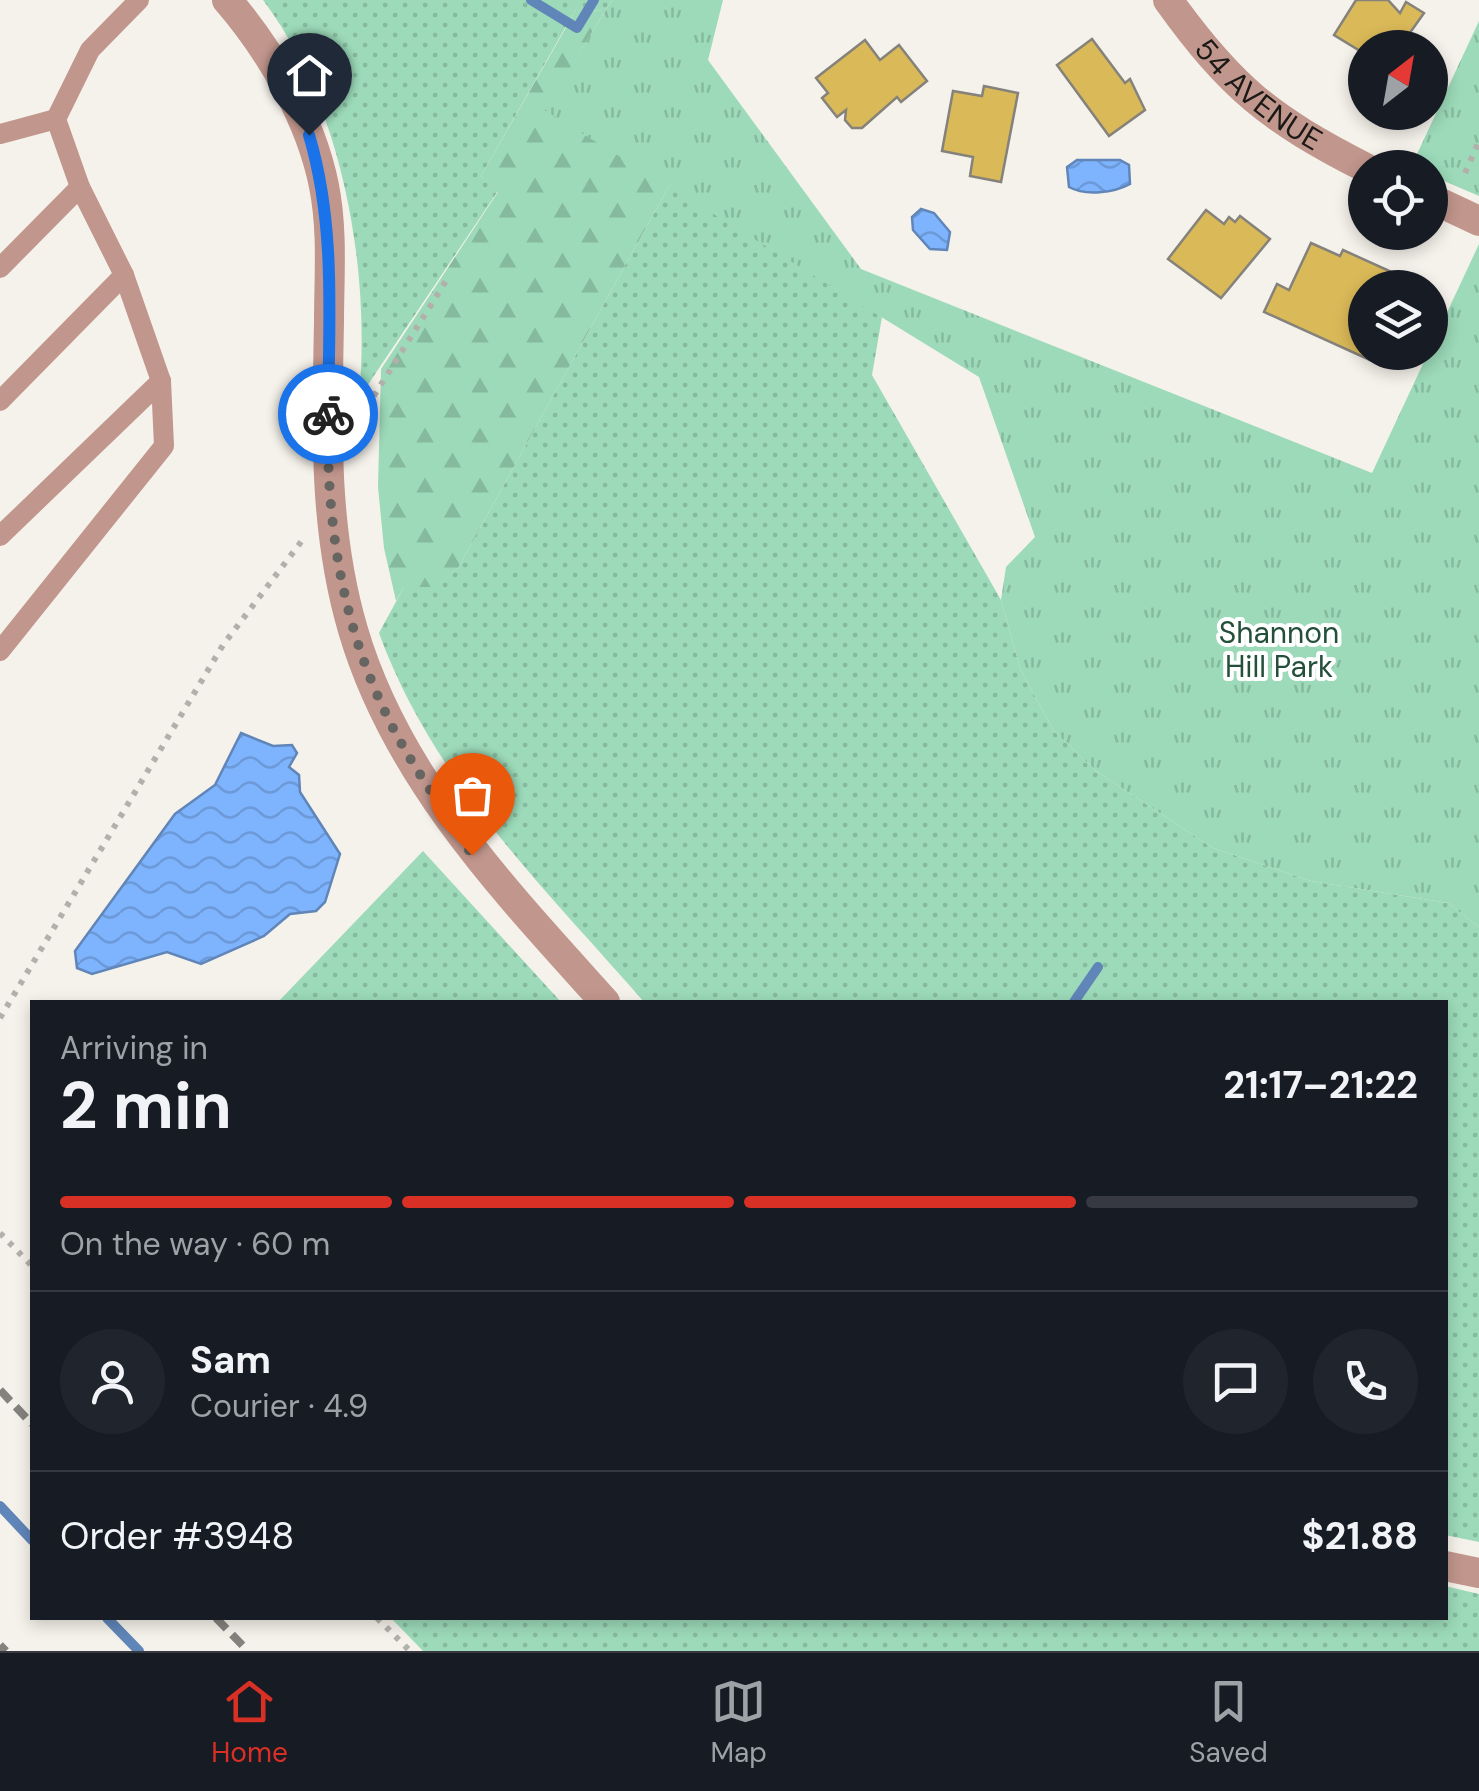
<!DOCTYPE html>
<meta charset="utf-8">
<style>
body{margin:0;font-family:"DM Sans",sans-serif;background:#20242c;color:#f1f3f6;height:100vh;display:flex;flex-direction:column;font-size:38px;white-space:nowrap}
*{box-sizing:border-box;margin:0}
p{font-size:32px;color:#9ea1a6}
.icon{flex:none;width:55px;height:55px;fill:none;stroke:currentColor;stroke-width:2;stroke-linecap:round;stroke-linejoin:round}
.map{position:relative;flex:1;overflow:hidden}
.details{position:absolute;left:30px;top:1000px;width:1418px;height:620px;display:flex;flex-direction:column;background:#171b24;border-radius:0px;box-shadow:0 5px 15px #0003}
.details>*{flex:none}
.needle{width:65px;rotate:31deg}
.buttons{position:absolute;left:1348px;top:30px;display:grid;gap:20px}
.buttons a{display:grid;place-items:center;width:100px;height:100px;border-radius:50%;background:#171b24;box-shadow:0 5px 15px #0003;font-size:50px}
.pin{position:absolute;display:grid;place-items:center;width:85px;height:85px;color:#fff;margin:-102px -42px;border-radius:50% 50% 50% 0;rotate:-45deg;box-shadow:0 0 10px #0007}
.pin .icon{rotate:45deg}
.courier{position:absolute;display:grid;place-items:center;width:100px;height:100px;margin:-50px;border:8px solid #1a73e8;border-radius:50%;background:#fff;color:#222;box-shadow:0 2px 12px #0007}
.overview em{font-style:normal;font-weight:700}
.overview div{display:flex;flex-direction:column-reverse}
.overview{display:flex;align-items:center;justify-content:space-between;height:170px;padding:0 30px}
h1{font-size:65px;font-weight:700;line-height:75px}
.bar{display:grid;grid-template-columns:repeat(4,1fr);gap:15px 10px;align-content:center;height:120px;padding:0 30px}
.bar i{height:12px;border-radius:8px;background:#363941}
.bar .active{background:#d93025}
.bar p{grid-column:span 4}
.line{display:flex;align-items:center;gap:25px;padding:0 30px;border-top:2px solid #363941}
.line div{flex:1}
.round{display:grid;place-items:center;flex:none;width:105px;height:105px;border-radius:52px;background:#20242c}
.dock{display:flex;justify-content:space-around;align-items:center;height:140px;border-top:2px solid #363941;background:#171b24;font-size:28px;color:#9ea1a6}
.dock a{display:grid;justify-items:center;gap:5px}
.dock .active{color:#d93025}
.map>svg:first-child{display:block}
.grass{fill:url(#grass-dots)}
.forest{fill:url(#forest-firs)}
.park{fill:url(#park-tufts)}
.water{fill:url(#water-waves);stroke:#6085b8;stroke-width:2.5}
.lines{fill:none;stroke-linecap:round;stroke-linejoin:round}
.stream{stroke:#6085b8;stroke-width:10}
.building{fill:#dab958;stroke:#85827b;stroke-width:2.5}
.path{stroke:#b3b0ab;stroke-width:6;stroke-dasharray:5 8;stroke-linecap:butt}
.lane{stroke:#c1968c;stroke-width:20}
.street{stroke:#c1968c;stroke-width:30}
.rail{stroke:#84827d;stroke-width:8;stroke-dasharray:15 8;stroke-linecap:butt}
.done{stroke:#676561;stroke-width:10;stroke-dasharray:0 18}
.route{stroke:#1a73e8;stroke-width:12}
.labels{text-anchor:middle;stroke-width:8;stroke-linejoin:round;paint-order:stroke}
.street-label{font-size:30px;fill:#1a1916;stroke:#fff}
.park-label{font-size:30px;fill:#244f3a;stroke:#fff}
</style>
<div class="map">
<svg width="1479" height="1651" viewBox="0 0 1479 1651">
<defs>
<pattern id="grass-dots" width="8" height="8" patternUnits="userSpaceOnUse" patternTransform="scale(2.5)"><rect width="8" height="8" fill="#9cdab9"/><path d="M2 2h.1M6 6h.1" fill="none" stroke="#86ba9e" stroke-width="1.8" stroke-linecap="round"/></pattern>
<pattern id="forest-firs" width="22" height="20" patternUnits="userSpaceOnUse" patternTransform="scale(2.5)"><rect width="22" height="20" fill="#9cdab9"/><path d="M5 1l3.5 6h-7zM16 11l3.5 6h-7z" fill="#86ba9e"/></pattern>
<pattern id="park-tufts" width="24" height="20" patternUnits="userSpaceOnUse" patternTransform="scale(2.5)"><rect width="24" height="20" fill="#9cdab9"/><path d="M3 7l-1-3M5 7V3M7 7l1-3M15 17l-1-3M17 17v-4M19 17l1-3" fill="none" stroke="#86ba9e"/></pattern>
<pattern id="water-waves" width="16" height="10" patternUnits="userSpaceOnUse" patternTransform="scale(2.5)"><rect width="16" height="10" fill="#7eb3fd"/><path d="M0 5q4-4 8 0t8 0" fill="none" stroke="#6c99d8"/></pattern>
</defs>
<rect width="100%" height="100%" fill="#f5f2eb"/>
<g class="grass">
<path d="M263 0H612L605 11 576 10 565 28 481 176 498 191 359 398C371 269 343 106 263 0Z"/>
<path d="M669 186 882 317 872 375 1001 600 1021 671 1054 731 1096 771 1213 848 1311 881 1448 903 1479 927V1542L1445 1535V1002H644C542 885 433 781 379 633L404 587H434L458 568Z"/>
<path d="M423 851 561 1002H278Z"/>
<path d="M1445 1586 1479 1594V1651H423L391 1618H1445Z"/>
</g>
<path class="forest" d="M576 10 605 11 545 110 669 186 458 568 435 587H404L396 601 384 548 378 487 381 369 498 192 481 176Z"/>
<g class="park">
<path d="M612 0H723L708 60 861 269 1372 473 1479 244V927L1448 903 1311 881 1213 848 1096 771 1054 731 1021 671 1001 600 1006 567 1035 537 979 377 544 110Z"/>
<path d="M1479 21V196L1430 175V168L1411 167Z"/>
</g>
<g class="water">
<path d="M1077 160H1120L1129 165 1130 184C1114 193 1085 196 1069 187L1067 167Z"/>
<path d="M921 209 934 213 950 232 947 250 930 249 913 230 912 217Z"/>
<path d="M241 733 273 746 292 745 297 753 289 767 299 775 300 792 340 854 325 902 316 911 290 914 264 936 201 964 167 952 92 974 77 968 75 951 175 814 215 785Z"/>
</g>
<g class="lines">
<g class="stream">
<path d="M531 0 577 28 594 0"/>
<path d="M1074 1002 1098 967"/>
<path d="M0 1506 32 1540"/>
<path d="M107 1618 139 1651"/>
</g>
</g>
<g class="building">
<path d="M1356 0H1388L1400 13 1406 2 1424 13 1409 34 1436 50 1430 59V48H1365V54L1334 35Z"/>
<path d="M1092 39 1125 83 1130 79 1145 110 1109 136 1057 65Z"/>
<path d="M865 40 880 60 899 45 927 81 901 102 897 97 862 128H852L845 120 846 110 837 117 822 98 828 93 816 78Z"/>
<path d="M984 86 1018 93 1001 182 970 176 973 157 942 151 953 91 982 96Z"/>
<path d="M1206 210 1224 224 1229 217 1235 222 1240 216 1270 239 1221 298 1168 259Z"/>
<path d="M1311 243 1340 256 1343 250 1418 284 1365 288V352H1386L1381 365 1264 312 1277 284 1289 290Z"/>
</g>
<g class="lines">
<g class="path">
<path d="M1465 173 1479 141"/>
<path d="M360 418 446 281"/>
<path d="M0 1018 223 645 304 538"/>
<path d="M0 1233 32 1266"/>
<path d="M377 1618 410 1651"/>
</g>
<g class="lane">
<path d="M0 134 56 119"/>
<path d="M0 268 80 187"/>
<path d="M0 401 124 275"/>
<path d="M0 536 161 381 124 275 80 187 56 119 90 50 139 0"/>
<path d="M0 651 164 446 161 381"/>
</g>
<g class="street">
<path d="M227 0C271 51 311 120 324 186 333 231 329 278 329 322 327 427 323 528 353 630 396 777 505 891 605 1002"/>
<path id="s1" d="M1168 0C1231 88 1270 119 1366 168"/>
<path d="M1430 198 1479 221"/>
<path d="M1445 1566 1479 1573"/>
</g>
<g class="rail">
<path d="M0 1390 32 1424"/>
<path d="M216 1618 248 1651"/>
<path d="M0 1645 6 1651"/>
</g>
</g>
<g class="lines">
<path class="done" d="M328 414C326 519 341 623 388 718 411 766 445 810 472 855"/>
<path class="route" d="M309 135C336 226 329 319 328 414"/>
</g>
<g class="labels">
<g class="street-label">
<text dy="10" stroke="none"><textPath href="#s1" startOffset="132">54 AVENUE</textPath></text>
</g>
<g class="park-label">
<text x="1279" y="643">Shannon<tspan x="1279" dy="34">Hill Park</tspan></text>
</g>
</g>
</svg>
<div class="buttons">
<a><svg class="needle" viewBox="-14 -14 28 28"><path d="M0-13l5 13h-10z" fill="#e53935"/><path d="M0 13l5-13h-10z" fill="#9ea1a6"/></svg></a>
<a><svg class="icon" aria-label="locate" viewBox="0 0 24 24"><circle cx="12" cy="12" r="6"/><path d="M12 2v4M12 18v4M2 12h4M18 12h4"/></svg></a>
<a><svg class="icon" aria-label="layers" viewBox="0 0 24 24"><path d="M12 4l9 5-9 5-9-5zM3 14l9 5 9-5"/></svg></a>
</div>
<div class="pin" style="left:472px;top:855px;background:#ea580c"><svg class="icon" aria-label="bag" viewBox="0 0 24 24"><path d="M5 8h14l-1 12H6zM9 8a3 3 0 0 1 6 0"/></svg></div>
<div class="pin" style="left:309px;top:135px;background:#1f2937"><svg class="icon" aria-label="home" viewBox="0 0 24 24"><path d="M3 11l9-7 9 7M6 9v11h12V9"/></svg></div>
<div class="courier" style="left:328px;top:414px"><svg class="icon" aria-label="bike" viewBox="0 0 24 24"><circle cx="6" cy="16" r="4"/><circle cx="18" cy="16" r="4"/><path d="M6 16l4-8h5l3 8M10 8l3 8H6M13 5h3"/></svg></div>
<section class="details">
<div class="overview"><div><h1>2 min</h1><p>Arriving in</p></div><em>21:17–21:22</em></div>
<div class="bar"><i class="active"></i><i class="active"></i><i class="active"></i><i></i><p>On the way · 60 m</p></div>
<div class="line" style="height:180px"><a class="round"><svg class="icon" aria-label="person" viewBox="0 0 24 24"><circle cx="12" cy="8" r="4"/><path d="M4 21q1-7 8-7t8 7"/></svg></a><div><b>Sam</b><p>Courier · 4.9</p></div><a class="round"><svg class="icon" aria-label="chat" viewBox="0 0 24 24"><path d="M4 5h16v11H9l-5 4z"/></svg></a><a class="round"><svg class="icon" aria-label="phone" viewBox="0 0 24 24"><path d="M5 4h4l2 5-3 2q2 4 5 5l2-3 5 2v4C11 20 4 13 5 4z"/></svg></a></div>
<div class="line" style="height:130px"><div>Order #3948</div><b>$21.88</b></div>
</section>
</div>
<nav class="dock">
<a class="active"><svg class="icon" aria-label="home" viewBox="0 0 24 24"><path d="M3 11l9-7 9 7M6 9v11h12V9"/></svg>Home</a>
<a><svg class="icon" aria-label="map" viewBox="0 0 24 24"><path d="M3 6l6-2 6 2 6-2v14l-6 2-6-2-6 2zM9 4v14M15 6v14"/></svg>Map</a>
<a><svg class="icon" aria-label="saved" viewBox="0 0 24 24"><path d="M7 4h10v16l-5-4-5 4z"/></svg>Saved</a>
</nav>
